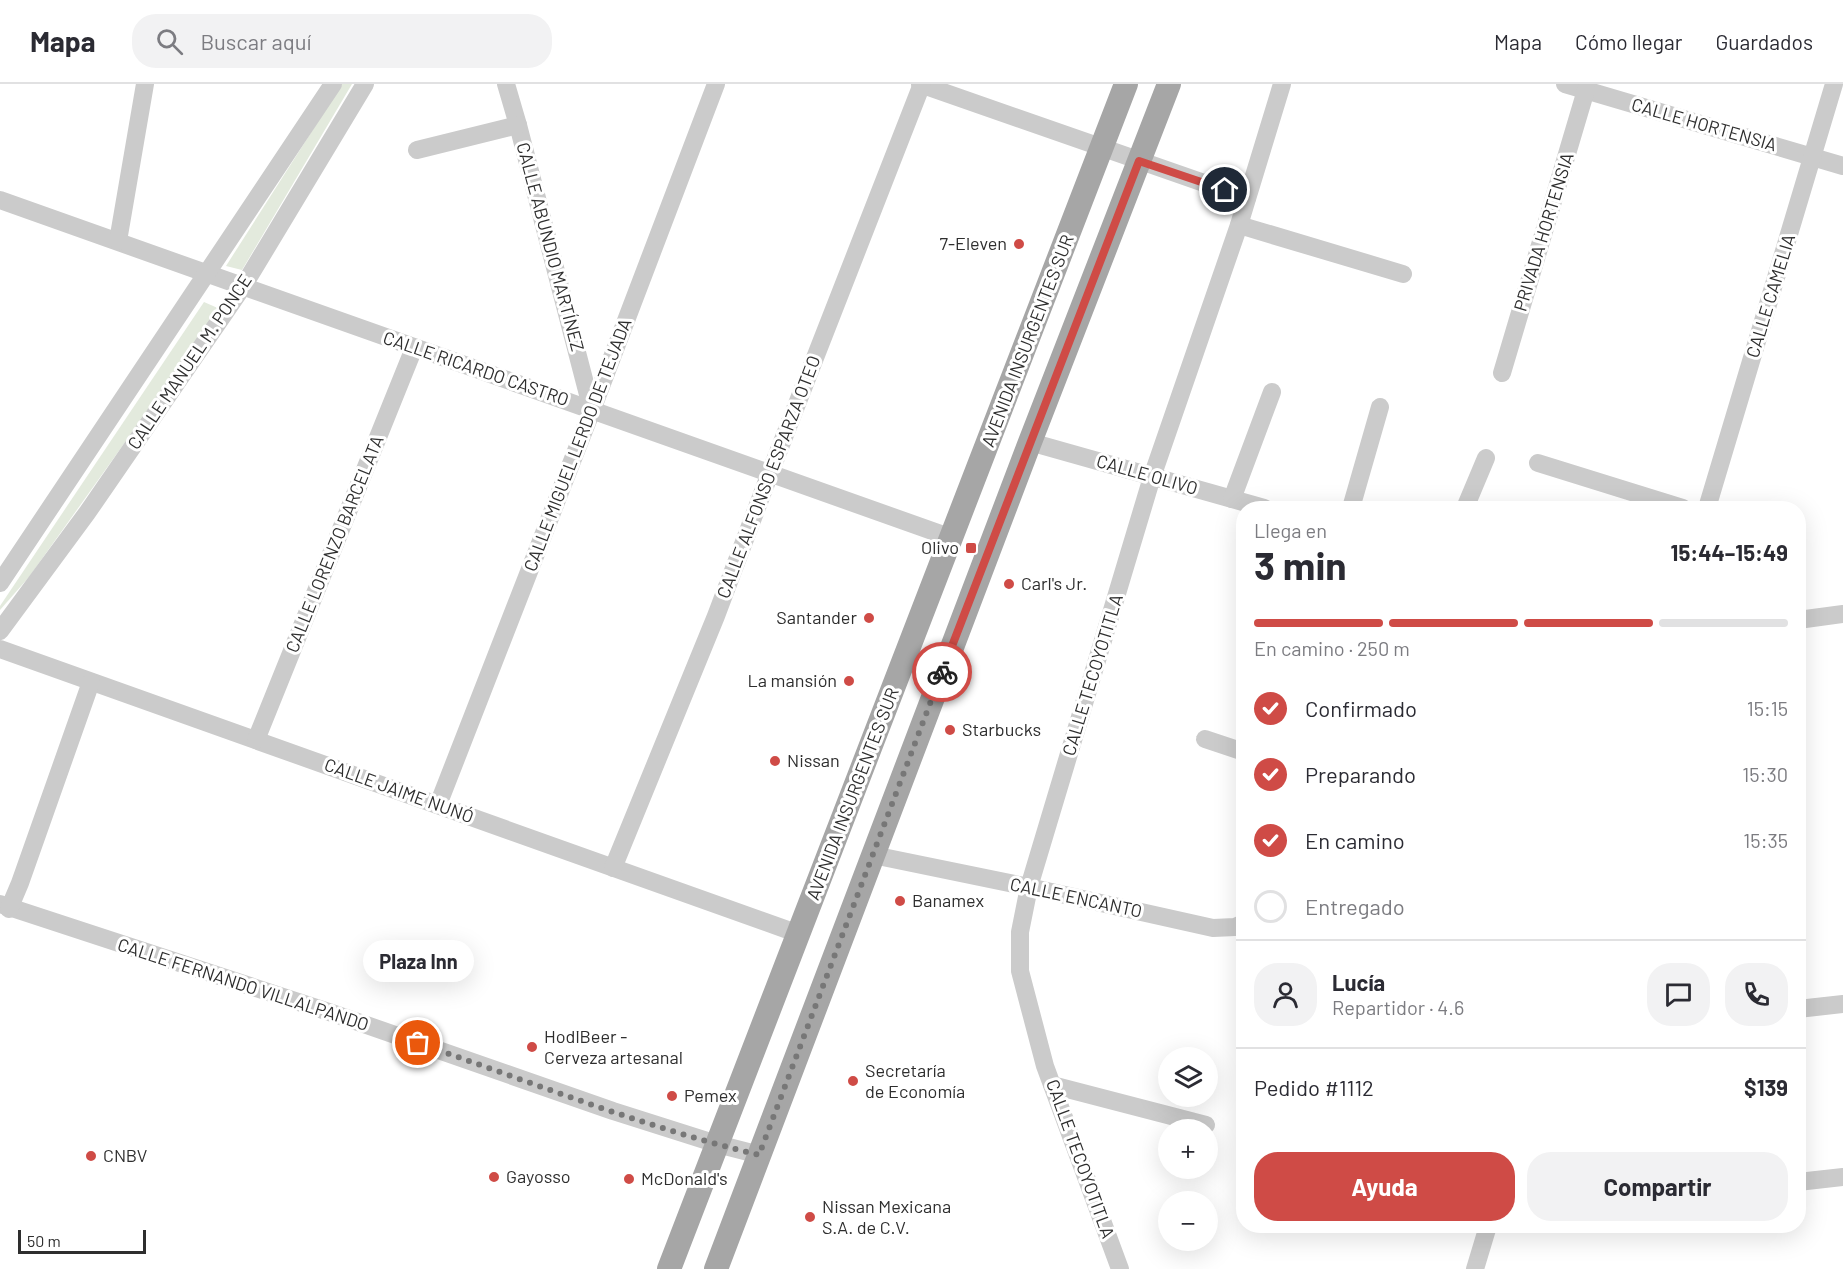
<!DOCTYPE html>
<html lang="es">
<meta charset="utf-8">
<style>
body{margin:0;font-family:Barlow,sans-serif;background:#f2f2f3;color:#2b2b33;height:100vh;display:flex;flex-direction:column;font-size:22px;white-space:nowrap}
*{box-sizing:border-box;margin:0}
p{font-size:20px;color:#7c7c81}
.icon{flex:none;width:33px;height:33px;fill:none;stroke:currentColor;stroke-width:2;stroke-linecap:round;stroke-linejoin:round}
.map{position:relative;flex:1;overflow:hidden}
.drawer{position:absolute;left:1236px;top:417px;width:570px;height:732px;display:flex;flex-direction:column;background:#fff;border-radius:24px;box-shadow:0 6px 24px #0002}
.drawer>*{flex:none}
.fabs{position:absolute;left:1158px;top:963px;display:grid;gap:12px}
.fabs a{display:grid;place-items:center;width:60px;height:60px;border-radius:50%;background:#fff;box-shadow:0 6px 24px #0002;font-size:30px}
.scale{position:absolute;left:18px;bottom:15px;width:128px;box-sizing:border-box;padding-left:6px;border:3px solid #2e2e2e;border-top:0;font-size:16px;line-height:21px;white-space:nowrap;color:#2e2e2e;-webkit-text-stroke:4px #fff;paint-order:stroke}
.pin{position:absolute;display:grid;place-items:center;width:51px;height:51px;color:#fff;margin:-26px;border:3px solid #fff;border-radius:50%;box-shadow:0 2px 6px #0007}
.courier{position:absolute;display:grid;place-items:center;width:60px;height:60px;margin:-30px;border:4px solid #cf4b46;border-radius:50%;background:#fff;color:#222;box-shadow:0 2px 8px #0007}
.bubble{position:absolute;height:42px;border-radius:21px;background:#fff;box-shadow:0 6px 24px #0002;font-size:20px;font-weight:700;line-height:42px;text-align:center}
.overview em{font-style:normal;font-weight:700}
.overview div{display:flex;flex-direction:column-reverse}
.overview{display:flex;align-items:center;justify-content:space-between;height:102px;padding:0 18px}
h1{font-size:39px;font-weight:700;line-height:45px}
.bar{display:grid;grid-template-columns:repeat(4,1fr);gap:9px 6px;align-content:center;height:72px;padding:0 18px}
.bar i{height:8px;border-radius:4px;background:#e1e1e2}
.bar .active{background:#cf4b46}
.bar p{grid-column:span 4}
.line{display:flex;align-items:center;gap:15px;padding:0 18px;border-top:2px solid #e1e1e2}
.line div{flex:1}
.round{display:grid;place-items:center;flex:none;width:63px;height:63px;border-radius:24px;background:#f2f2f3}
ol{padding:0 18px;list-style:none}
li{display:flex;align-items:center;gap:18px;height:66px}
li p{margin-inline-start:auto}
li .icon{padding:6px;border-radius:50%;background:#cf4b46;color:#fff;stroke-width:4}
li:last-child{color:#7c7c81}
li i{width:33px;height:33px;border:3px solid #e1e1e2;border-radius:50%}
.cta{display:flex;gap:12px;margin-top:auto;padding:12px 18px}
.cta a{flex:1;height:69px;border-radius:24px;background:#cf4b46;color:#fff;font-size:24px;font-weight:700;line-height:69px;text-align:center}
.cta a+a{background:#f2f2f3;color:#2b2b33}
header{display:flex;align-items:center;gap:36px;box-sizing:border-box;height:84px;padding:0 30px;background:#fff;border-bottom:2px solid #e1e1e2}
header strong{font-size:28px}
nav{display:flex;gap:33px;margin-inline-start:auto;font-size:21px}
.search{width:420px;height:54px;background:#f2f2f3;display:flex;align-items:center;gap:15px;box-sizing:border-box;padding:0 21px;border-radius:24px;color:#7c7c81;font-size:22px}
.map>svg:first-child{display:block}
.green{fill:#e3eadd}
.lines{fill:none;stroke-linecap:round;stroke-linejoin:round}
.minor{stroke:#cbcbcb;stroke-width:18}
.major{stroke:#a6a6a6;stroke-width:24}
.done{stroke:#777;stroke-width:6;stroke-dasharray:0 10.8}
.route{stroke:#cf4b46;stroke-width:8}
.poi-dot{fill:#cf4b46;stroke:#fff;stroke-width:2}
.labels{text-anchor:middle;stroke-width:6;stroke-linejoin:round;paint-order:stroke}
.street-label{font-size:18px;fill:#2e2e2e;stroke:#fff}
.poi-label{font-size:18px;fill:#2e2e2e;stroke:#fff;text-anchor:start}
</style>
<header>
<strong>Mapa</strong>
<div class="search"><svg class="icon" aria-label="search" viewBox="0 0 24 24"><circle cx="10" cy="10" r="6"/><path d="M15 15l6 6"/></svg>Buscar aquí</div>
<nav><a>Mapa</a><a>Cómo llegar</a><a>Guardados</a></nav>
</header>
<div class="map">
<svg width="1843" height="1185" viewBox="0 0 1843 1185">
<rect width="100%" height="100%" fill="#fff"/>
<g class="green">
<path d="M342 0H352L242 186 226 182Z"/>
<path d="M204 218 220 225 29 493 0 526V522Z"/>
</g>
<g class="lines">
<g class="minor">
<path d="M506 0 518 41 592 326"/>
<path d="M920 0 1247 114"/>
<path d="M1565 0 1843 82"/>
<path d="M417 66 518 41"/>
<path d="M0 116 952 454"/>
<path d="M1239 141 1403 190"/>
<path d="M118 157 145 0"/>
<path d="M1502 289 1586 6"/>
<path d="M1030 358 1264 424"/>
<path d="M1538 379 1683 424"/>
<path d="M1232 415 1272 308"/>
<path d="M1351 424 1380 323"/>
<path d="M1465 424 1486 374"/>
<path d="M1707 424 1834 0"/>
<path d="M0 499 333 0"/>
<path d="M1798 536 1843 530"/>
<path d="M0 547 87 429 244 201 365 0"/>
<path d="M0 565 799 850"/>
<path d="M1205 655 1244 668"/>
<path d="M256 656 414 264"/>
<path d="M438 721 592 326 716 0"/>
<path d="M873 771 1029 803 1213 844 1235 843 1244 839"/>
<path d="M613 784 716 532 770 389 922 0"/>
<path d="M0 820 332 929 613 1027 717 1060 760 1071"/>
<path d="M9 825 20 799 91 598"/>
<path d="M1798 925 1843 920"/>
<path d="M1052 1001 1206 1041"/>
<path d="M1798 1098 1843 1093"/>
<path d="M1120 1185 1045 982 1020 887V848L1029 803 1152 393 1239 141 1282 0"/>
<path d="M1475 1185 1488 1142"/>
</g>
<g class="major">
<path d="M669 1185 1126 0"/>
<path d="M716 1185 1030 358 1169 0"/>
</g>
</g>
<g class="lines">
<path class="done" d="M418 959C531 998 643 1043 759 1071L942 588"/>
<path class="route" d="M942 588 1139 77 1225 106"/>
</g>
<g class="poi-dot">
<circle cx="1019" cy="160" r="6"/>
<rect x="965" y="458" width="12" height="12" rx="3"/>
<circle cx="1009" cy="500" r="6"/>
<circle cx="869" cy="534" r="6"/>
<circle cx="849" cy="597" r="6"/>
<circle cx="950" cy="646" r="6"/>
<circle cx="775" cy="677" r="6"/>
<circle cx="900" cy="817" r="6"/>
<circle cx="532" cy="963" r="6"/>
<circle cx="853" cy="997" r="6"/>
<circle cx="672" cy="1012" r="6"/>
<circle cx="91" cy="1072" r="6"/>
<circle cx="494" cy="1093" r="6"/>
<circle cx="629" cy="1095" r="6"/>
<circle cx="810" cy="1133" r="6"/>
</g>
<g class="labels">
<g class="street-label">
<text transform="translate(1704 41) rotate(16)" y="6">CALLE HORTENSIA</text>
<text transform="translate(1544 148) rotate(-73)" y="6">PRIVADA HORTENSIA</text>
<text transform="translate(550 163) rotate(75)" y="6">CALLE ABUNDIO MARTÍNEZ</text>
<text transform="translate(1771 212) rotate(-73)" y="6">CALLE CAMELIA</text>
<text transform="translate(1028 257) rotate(-69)" y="6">AVENIDA INSURGENTES SUR</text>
<text transform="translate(190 278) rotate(-56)" y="6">CALLE MANUEL M. PONCE</text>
<text transform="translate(476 285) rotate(19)" y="6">CALLE RICARDO CASTRO</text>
<text transform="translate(578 361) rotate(-69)" y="6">CALLE MIGUEL LERDO DE TEJADA</text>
<text transform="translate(1147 391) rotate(16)" y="6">CALLE OLIVO</text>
<text transform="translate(769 393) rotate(-69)" y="6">CALLE ALFONSO ESPARZA OTEO</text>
<text transform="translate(335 460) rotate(-68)" y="6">CALLE LORENZO BARCELATA</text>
<text transform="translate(1093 591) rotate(-73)" y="6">CALLE TECOYOTITLA</text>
<text transform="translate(399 707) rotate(20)" y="6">CALLE JAIME NUNÓ</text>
<text transform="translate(853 710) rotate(-69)" y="6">AVENIDA INSURGENTES SUR</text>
<text transform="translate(1076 814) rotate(12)" y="6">CALLE ENCANTO</text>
<text transform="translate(243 901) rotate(18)" y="6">CALLE FERNANDO VILLALPANDO</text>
<text transform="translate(1080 1075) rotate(70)" y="6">CALLE TECOYOTITLA</text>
</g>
<g class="poi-label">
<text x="1007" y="166" text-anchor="end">7-Eleven</text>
<text x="959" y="470" text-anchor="end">Olivo</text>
<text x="1021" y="506">Carl's Jr.</text>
<text x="857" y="540" text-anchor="end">Santander</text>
<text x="837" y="603" text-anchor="end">La mansión</text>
<text x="962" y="652">Starbucks</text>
<text x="787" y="683">Nissan</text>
<text x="912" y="823">Banamex</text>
<text x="544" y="959">HodlBeer -<tspan x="544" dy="21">Cerveza artesanal</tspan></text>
<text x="865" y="993">Secretaría<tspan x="865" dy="21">de Economía</tspan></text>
<text x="684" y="1018">Pemex</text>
<text x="103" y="1078">CNBV</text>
<text x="506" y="1099">Gayosso</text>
<text x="641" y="1101">McDonald's</text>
<text x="822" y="1129">Nissan Mexicana<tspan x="822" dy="21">S.A. de C.V.</tspan></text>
</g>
</g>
</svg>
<div class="fabs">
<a><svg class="icon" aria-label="layers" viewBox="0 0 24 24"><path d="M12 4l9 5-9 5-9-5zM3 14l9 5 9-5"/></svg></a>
<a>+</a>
<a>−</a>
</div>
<div class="scale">50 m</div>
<div class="pin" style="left:418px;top:959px;background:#ea580c"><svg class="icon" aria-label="bag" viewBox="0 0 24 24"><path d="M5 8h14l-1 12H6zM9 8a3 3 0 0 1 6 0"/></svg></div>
<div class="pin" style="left:1225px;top:106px;background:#1f2937"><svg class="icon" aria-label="home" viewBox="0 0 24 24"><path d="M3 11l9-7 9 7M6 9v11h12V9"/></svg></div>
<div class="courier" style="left:942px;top:588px"><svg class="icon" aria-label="bike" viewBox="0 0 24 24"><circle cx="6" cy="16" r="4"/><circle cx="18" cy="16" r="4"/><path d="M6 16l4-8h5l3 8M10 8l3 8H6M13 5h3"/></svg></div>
<div class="bubble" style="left:363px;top:856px;width:111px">Plaza Inn</div>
<section class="drawer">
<div class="overview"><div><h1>3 min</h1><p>Llega en</p></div><em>15:44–15:49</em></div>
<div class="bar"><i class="active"></i><i class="active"></i><i class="active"></i><i></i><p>En camino · 250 m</p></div>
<ol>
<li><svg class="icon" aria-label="check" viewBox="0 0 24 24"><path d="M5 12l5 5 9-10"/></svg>Confirmado<p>15:15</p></li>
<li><svg class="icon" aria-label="check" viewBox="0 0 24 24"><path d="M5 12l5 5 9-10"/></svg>Preparando<p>15:30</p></li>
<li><svg class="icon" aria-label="check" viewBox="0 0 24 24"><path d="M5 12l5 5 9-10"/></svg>En camino<p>15:35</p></li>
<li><i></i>Entregado</li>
</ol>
<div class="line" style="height:108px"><a class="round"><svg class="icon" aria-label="person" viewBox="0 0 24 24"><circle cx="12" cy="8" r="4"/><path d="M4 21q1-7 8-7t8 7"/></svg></a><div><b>Lucía</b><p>Repartidor · 4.6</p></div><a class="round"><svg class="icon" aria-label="chat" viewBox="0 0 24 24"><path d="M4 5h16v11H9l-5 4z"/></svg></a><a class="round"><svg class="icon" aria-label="phone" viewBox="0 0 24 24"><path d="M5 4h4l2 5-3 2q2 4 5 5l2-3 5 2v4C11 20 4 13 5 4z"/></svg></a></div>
<div class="line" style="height:78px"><div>Pedido #1112</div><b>$139</b></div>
<div class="cta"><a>Ayuda</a><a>Compartir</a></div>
</section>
</div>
